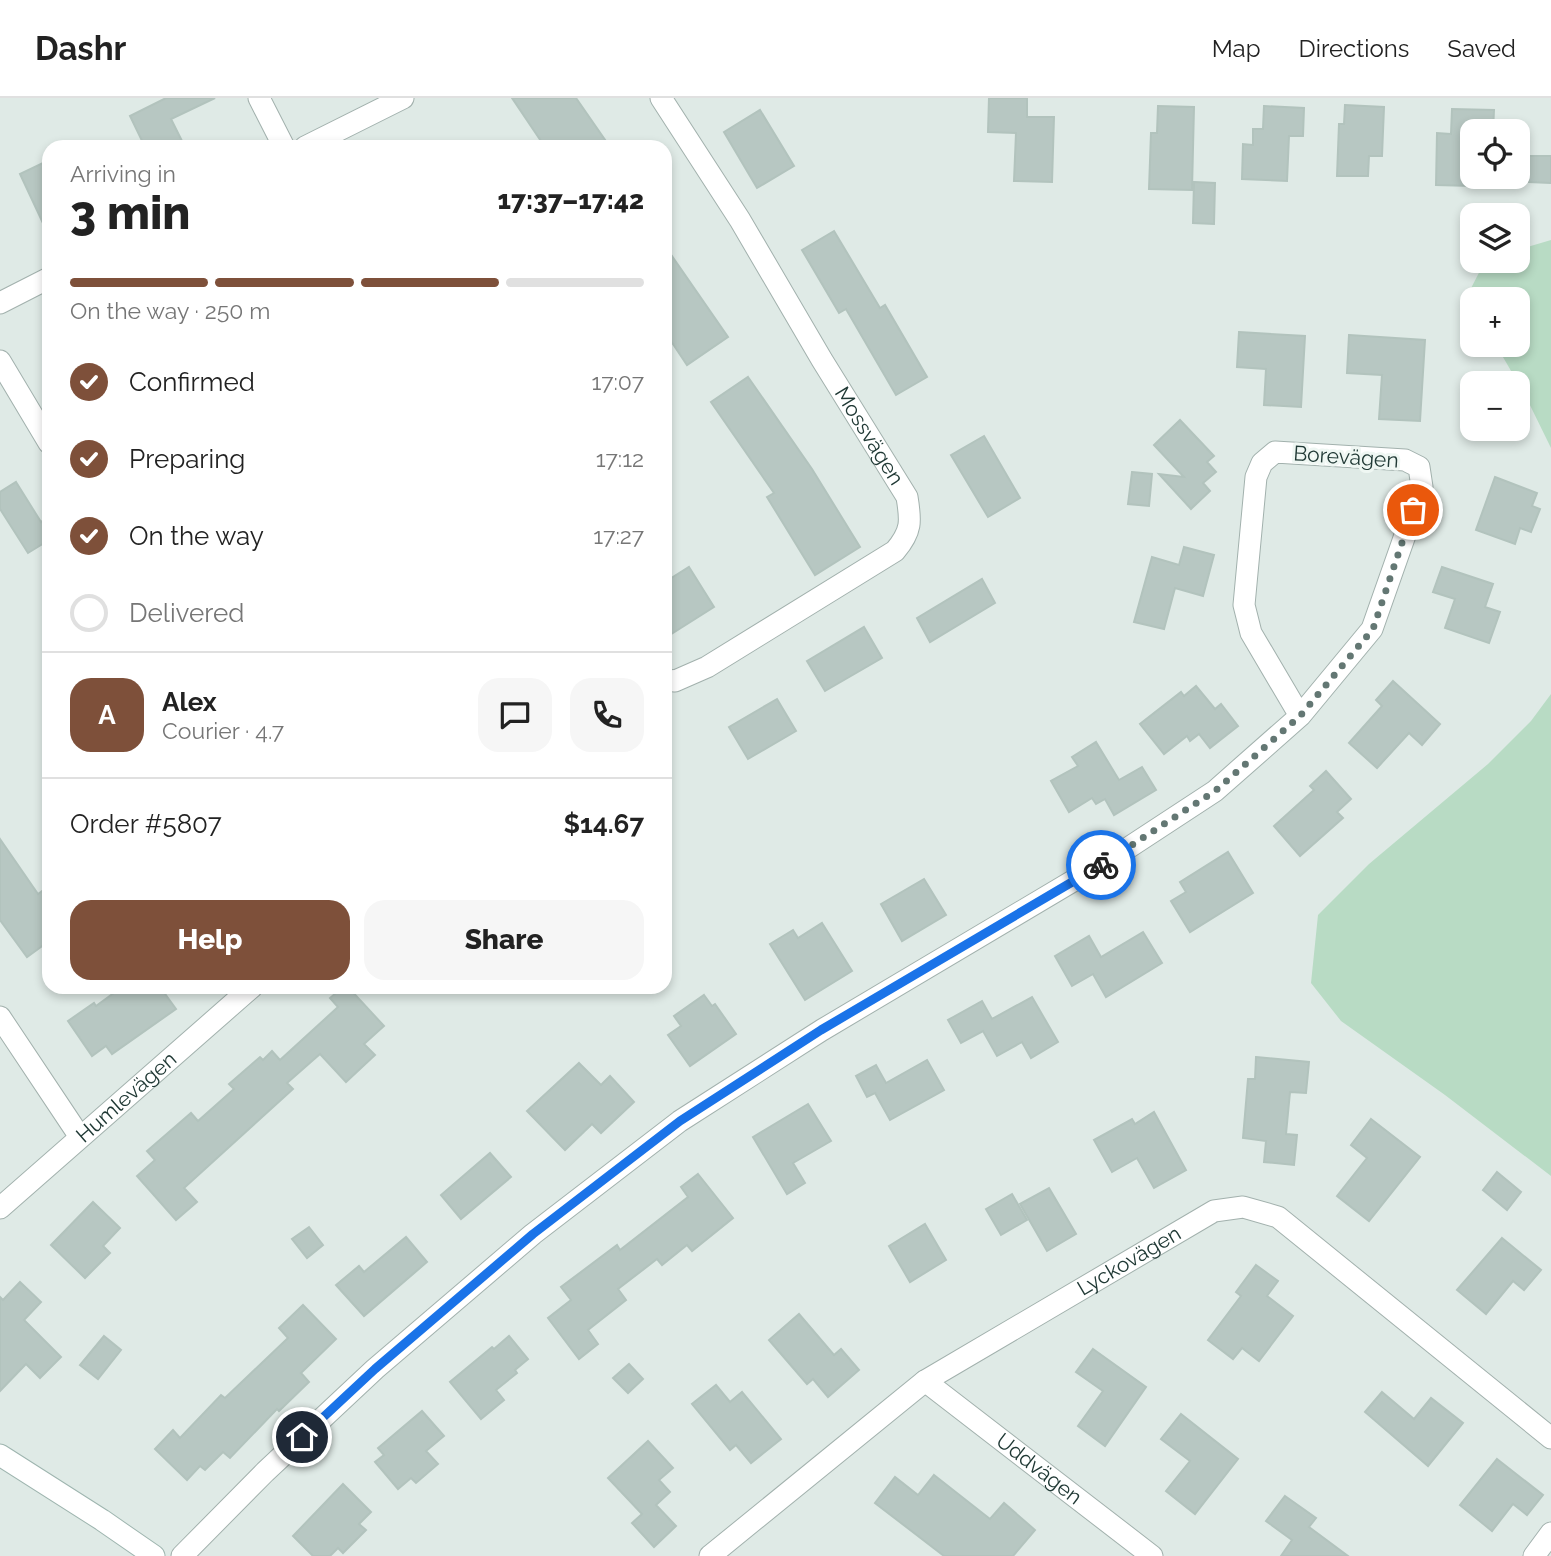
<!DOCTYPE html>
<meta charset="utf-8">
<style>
body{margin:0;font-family:Raleway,sans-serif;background:#f6f6f6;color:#222;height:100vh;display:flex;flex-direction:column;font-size:26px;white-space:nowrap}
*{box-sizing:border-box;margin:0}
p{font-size:23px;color:#767676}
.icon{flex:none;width:38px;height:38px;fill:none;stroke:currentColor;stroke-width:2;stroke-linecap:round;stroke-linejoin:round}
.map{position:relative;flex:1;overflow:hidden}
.details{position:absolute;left:42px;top:42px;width:630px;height:854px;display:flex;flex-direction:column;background:#fff;border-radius:21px;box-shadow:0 4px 10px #0003}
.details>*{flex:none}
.tools{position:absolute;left:1460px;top:21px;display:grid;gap:14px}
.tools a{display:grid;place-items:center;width:70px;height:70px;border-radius:14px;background:#fff;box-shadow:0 4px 10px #0003;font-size:35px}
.pin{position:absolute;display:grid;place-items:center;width:60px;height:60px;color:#fff;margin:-30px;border:4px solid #fff;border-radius:50%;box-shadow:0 2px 7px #0007}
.courier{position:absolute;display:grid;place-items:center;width:70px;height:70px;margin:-35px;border:5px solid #1a73e8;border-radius:50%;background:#fff;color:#222;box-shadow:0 2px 9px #0007}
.overview em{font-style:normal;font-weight:800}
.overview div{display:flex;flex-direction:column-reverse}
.overview{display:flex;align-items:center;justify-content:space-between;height:119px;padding:0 28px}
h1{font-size:46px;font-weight:800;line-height:52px}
.bar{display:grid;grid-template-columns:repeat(4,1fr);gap:10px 7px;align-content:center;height:84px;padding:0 28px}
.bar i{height:9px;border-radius:5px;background:#e0e0e0}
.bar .active{background:#7e503a}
.bar p{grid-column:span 4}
.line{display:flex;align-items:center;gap:18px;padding:0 28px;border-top:2px solid #e0e0e0}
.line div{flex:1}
.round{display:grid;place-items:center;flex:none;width:74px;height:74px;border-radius:21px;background:#f6f6f6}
ol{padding:0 28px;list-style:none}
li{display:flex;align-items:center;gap:21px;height:77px}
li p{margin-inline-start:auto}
li .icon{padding:7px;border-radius:50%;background:#7e503a;color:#fff;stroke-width:4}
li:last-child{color:#767676}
li i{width:38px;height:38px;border:4px solid #e0e0e0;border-radius:50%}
.cta{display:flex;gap:14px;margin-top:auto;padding:14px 28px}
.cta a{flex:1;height:80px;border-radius:21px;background:#7e503a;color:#fff;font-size:28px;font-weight:800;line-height:80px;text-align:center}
.cta a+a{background:#f6f6f6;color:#222}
header{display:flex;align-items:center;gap:42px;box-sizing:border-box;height:98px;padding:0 35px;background:#fff;border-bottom:2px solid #e0e0e0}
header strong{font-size:33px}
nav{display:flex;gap:38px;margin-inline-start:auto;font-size:24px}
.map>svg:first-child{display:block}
.green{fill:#b8dbc4}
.building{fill:#b7c7c2;stroke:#b2c3bd;stroke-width:2}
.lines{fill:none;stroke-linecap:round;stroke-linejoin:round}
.street-casing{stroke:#a2b1ad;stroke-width:23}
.secondary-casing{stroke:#9eb5af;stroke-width:23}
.street{stroke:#fff;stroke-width:21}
.secondary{stroke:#fff;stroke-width:21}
.done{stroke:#637773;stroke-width:7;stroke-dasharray:0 12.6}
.route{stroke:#1a73e8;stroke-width:9}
.labels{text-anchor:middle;stroke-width:6;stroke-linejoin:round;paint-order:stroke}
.street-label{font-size:21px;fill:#203935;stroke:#eff7f3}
</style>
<header>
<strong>Dashr</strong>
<nav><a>Map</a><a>Directions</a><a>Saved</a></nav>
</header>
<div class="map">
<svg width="1551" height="1458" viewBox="0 0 1551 1458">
<rect width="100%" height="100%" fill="#dfeae6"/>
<g class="green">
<path d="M1551 142V350L1525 297 1496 247H1517V201H1472V207L1467 198 1485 163H1517V152Z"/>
<path d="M1551 596V1078L1445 997 1341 923 1311 885 1318 817 1369 766 1488 666 1531 623Z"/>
</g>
<g class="building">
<path d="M166 0H215L171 21 185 49H145L130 18Z"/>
<path d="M512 0H576L610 49H545Z"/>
<path d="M989 0H1027V19H1054L1052 84 1014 83 1016 35 988 34Z"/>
<path d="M1345 7 1384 9 1382 58H1369L1368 78H1337L1339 26H1344Z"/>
<path d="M1158 8 1194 9 1192 92 1149 91 1151 35H1157Z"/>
<path d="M1264 8 1304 10 1303 38H1289L1287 83 1242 81 1243 46 1253 47V31H1263Z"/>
<path d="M1452 11 1494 12 1493 33H1472V88L1436 87 1437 35 1451 36Z"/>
<path d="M760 12 794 68 757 90 724 34Z"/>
<path d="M1529 58H1551V85L1529 84Z"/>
<path d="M49 62V138L20 76Z"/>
<path d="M1194 84 1215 85 1214 126 1193 125Z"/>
<path d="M834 133 880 210 885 207 927 279 896 297 846 211 839 215 802 152Z"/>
<path d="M665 148 728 239 687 267 665 234Z"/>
<path d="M1239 234 1305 238 1301 309 1264 307 1266 271 1237 269Z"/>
<path d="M1349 237 1425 242 1420 323 1379 321 1382 277 1347 275Z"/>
<path d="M748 279 812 371 860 449 815 477 767 399 774 395 711 304Z"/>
<path d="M1180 322 1214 358 1207 364 1216 374 1203 385 1210 393 1191 411 1159 376 1184 379 1154 347Z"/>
<path d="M984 338 1020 400 988 419 951 357Z"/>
<path d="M1132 374 1152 376 1149 408 1128 406Z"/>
<path d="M1495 379 1537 395 1532 408 1540 411 1531 434 1520 430 1515 446 1476 432Z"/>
<path d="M16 384 41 424 49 418V442L28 455 0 411V394Z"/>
<path d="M1184 449 1214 457 1203 498 1175 490 1164 531 1134 524 1152 459 1179 467Z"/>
<path d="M689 469 714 509 665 540V484Z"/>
<path d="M1442 469 1493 486 1485 509 1500 514 1489 545 1445 530 1455 501 1433 494Z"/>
<path d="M982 481 995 505 930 544 917 520Z"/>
<path d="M864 529 882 560 825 593 807 563Z"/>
<path d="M1393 583 1440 626 1422 647 1409 635 1377 670 1349 645 1382 608 1376 602Z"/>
<path d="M1196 588 1215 611 1221 606 1238 628 1210 650 1199 636 1190 643 1187 638 1164 656 1140 626 1181 594 1184 598Z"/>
<path d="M777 601 796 633 748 661 729 629Z"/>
<path d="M1096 644 1119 682 1142 669 1156 692 1114 717 1105 701 1096 706 1092 700 1069 714 1051 683 1078 668 1072 659Z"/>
<path d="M1326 673 1351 701 1337 714 1343 720 1300 758 1274 728 1314 692 1310 688Z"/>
<path d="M0 741 38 796 49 788V843L27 859 0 822Z"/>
<path d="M1228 754 1253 795 1190 834 1171 803 1186 794 1180 784Z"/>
<path d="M924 781 946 817 902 843 881 806Z"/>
<path d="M822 825 852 873 805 902 770 846 793 832 798 840Z"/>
<path d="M1143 834 1162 865 1106 899 1093 876 1072 888 1055 858 1089 838 1101 859Z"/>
<path d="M122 889H160L176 911 112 956 106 948 92 958 68 923 94 905 96 908Z"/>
<path d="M343 889H348L384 928 364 946 375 957 346 984 320 956 287 985 293 991 184 1090 197 1104 176 1122 137 1078 155 1062 147 1053 191 1015 198 1023 234 991 229 986 260 959 263 962 272 953 280 962 338 909 330 900Z"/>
<path d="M704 897 712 908 715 906 736 936 690 968 668 937 681 928 674 918Z"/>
<path d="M1032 899 1058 944 1031 960 1022 944 997 958 983 933 961 945 948 922 982 903 992 921Z"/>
<path d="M1256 959 1309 964 1306 995 1290 994 1286 1036 1297 1037 1294 1067 1264 1064 1266 1043 1243 1040 1248 981H1255Z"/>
<path d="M927 962 944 992 890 1022 875 995 867 999 856 978 876 967 886 985Z"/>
<path d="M579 965 601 987 610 978 634 1004 601 1035 592 1026 565 1052 527 1013Z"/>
<path d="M808 1006 831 1043 793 1065 805 1085 787 1096 753 1039Z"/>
<path d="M1154 1014 1186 1072 1154 1090 1137 1060 1112 1074 1094 1042 1132 1021 1135 1026Z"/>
<path d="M1371 1021 1420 1059 1369 1123 1337 1098 1367 1060 1351 1047Z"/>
<path d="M490 1055 511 1079 461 1121 441 1097Z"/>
<path d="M1497 1074 1521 1094 1507 1112 1483 1092Z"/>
<path d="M698 1076 733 1120 692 1153 687 1147 662 1167 657 1161 618 1191 626 1202 588 1232 598 1246 579 1261 548 1220 571 1202 561 1189 617 1147 620 1152 688 1099 681 1089Z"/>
<path d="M1049 1090 1076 1136 1047 1153 1020 1106Z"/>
<path d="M1012 1096 1027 1122 1001 1137 986 1111Z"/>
<path d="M93 1104 120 1130 103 1148 110 1155 85 1180 51 1147Z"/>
<path d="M925 1126 946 1162 910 1184 889 1148Z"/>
<path d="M309 1129 323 1147 307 1160 292 1141Z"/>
<path d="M406 1139 427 1164 364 1218 336 1187 359 1168 364 1174Z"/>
<path d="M1502 1140 1541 1172 1524 1192 1513 1183 1486 1216 1457 1192Z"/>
<path d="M1256 1167 1278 1183 1267 1198 1293 1218 1259 1263 1242 1250 1233 1261 1208 1242 1241 1198 1236 1194Z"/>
<path d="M20 1184 41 1204 24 1222 61 1259 40 1280 26 1266 0 1293V1199L3 1202Z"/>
<path d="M303 1207 336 1241 301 1275 309 1284 279 1313 277 1311 230 1360 223 1354 205 1372 200 1368 187 1382 155 1351 173 1332 180 1340 221 1297 225 1300 288 1240 279 1230Z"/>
<path d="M799 1216 834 1257 841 1251 859 1272 828 1299 813 1281 807 1286 769 1242Z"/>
<path d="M104 1238 121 1252 98 1281 80 1267Z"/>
<path d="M509 1238 528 1261 515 1272 517 1275 496 1292 504 1302 481 1321 450 1284 492 1249 494 1251Z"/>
<path d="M1093 1251 1146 1289 1105 1348 1078 1328 1103 1293 1076 1274Z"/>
<path d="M629 1266 643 1281 628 1295 613 1280Z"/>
<path d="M716 1287 730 1304 742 1294 781 1341 751 1365 736 1347 730 1352 692 1306Z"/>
<path d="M1382 1294 1414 1321 1431 1300 1463 1325 1428 1368 1365 1314Z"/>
<path d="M422 1313 444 1338 426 1353 438 1366 416 1385 411 1380 398 1391 375 1364 384 1357 378 1350Z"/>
<path d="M1181 1316 1238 1361 1195 1416 1166 1393 1190 1363 1161 1341Z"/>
<path d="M648 1343 673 1370 659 1382 670 1394 656 1407 676 1428 654 1449 632 1425 642 1416 608 1380Z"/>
<path d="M1497 1361 1543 1397 1527 1417 1513 1406 1492 1433 1460 1407Z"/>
<path d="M934 1377 990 1421 1004 1405 1035 1432 1013 1458H944L875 1405 895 1379 918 1397Z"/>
<path d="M343 1386 371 1414 359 1426 366 1432 343 1455 338 1450 330 1458H313L293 1438Z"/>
<path d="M1285 1398 1316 1420 1309 1429 1348 1458H1281L1292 1442 1266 1423Z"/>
</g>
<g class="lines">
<g class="street-casing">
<g id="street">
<path d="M259 0 284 49"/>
<path id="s1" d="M661 0 740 122 822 262 907 399C911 423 912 433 895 453L707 569 675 583 665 582"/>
<path d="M305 49 403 0"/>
<path d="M0 205 49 180"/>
<path d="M0 263 49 345"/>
<path d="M0 919 80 1039"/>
<path id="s2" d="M0 1110 252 889"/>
<path id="s3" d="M925 1283 1152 1458"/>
<path d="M182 1458 265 1374 375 1271 533 1136 680 1023 822 932 1125 752 1215 693 1300 618 1372 531 1422 389 1419 369 1405 362 1275 354 1262 365 1256 379 1244 507 1251 535 1300 618"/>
<path id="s4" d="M710 1458 925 1283 1214 1113 1243 1109 1278 1119 1551 1340"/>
<path d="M1534 1458 1551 1435"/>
</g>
</g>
<g class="secondary-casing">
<path id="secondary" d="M0 1357 102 1422 154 1458"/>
</g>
<use href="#street" class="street"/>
<use href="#secondary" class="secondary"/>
</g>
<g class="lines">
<path class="done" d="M1101 767 1215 693 1300 618 1373 531 1413 412"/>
<path class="route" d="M302 1339 375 1271 533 1136 680 1023 821 932 1101 767"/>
</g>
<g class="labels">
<g class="street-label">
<text dy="7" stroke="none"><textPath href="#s1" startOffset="397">Mossvägen</textPath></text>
<text transform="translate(1346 359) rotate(4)" y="7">Borevägen</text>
<text dy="7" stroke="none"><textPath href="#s2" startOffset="168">Humlevägen</textPath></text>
<text dy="7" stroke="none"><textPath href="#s4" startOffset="514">Lyckovägen</textPath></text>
<text dy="7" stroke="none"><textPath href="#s3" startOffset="144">Uddvägen</textPath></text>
</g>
</g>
</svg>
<div class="tools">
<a><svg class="icon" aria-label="locate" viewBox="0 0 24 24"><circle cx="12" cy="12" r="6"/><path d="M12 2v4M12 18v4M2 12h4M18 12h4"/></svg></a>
<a><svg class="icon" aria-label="layers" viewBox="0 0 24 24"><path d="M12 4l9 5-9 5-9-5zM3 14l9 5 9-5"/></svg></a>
<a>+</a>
<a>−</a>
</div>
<div class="pin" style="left:1413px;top:412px;background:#ea580c"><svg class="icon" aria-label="bag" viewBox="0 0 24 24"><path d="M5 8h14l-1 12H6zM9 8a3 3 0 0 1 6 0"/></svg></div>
<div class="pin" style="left:302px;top:1339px;background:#1f2937"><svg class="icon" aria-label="home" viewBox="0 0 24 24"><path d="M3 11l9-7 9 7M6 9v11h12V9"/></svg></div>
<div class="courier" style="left:1101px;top:767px"><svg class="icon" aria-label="bike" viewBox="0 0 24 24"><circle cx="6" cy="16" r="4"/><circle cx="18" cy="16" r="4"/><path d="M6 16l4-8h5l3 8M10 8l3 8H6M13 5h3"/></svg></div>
<section class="details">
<div class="overview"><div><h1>3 min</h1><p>Arriving in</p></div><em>17:37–17:42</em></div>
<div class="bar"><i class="active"></i><i class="active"></i><i class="active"></i><i></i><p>On the way · 250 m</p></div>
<ol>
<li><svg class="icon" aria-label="check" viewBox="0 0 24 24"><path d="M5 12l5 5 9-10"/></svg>Confirmed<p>17:07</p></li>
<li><svg class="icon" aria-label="check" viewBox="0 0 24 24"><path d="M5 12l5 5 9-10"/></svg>Preparing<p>17:12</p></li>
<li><svg class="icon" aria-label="check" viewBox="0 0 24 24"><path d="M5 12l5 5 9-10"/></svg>On the way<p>17:27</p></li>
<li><i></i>Delivered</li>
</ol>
<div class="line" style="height:126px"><b class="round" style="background:#7e503a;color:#fff">A</b><div><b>Alex</b><p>Courier · 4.7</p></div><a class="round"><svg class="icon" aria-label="chat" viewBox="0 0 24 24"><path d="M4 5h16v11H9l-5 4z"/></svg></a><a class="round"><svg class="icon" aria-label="phone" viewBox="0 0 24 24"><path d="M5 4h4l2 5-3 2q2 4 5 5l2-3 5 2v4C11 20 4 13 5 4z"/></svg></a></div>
<div class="line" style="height:91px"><div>Order #5807</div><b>$14.67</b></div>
<div class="cta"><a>Help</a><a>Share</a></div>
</section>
</div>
